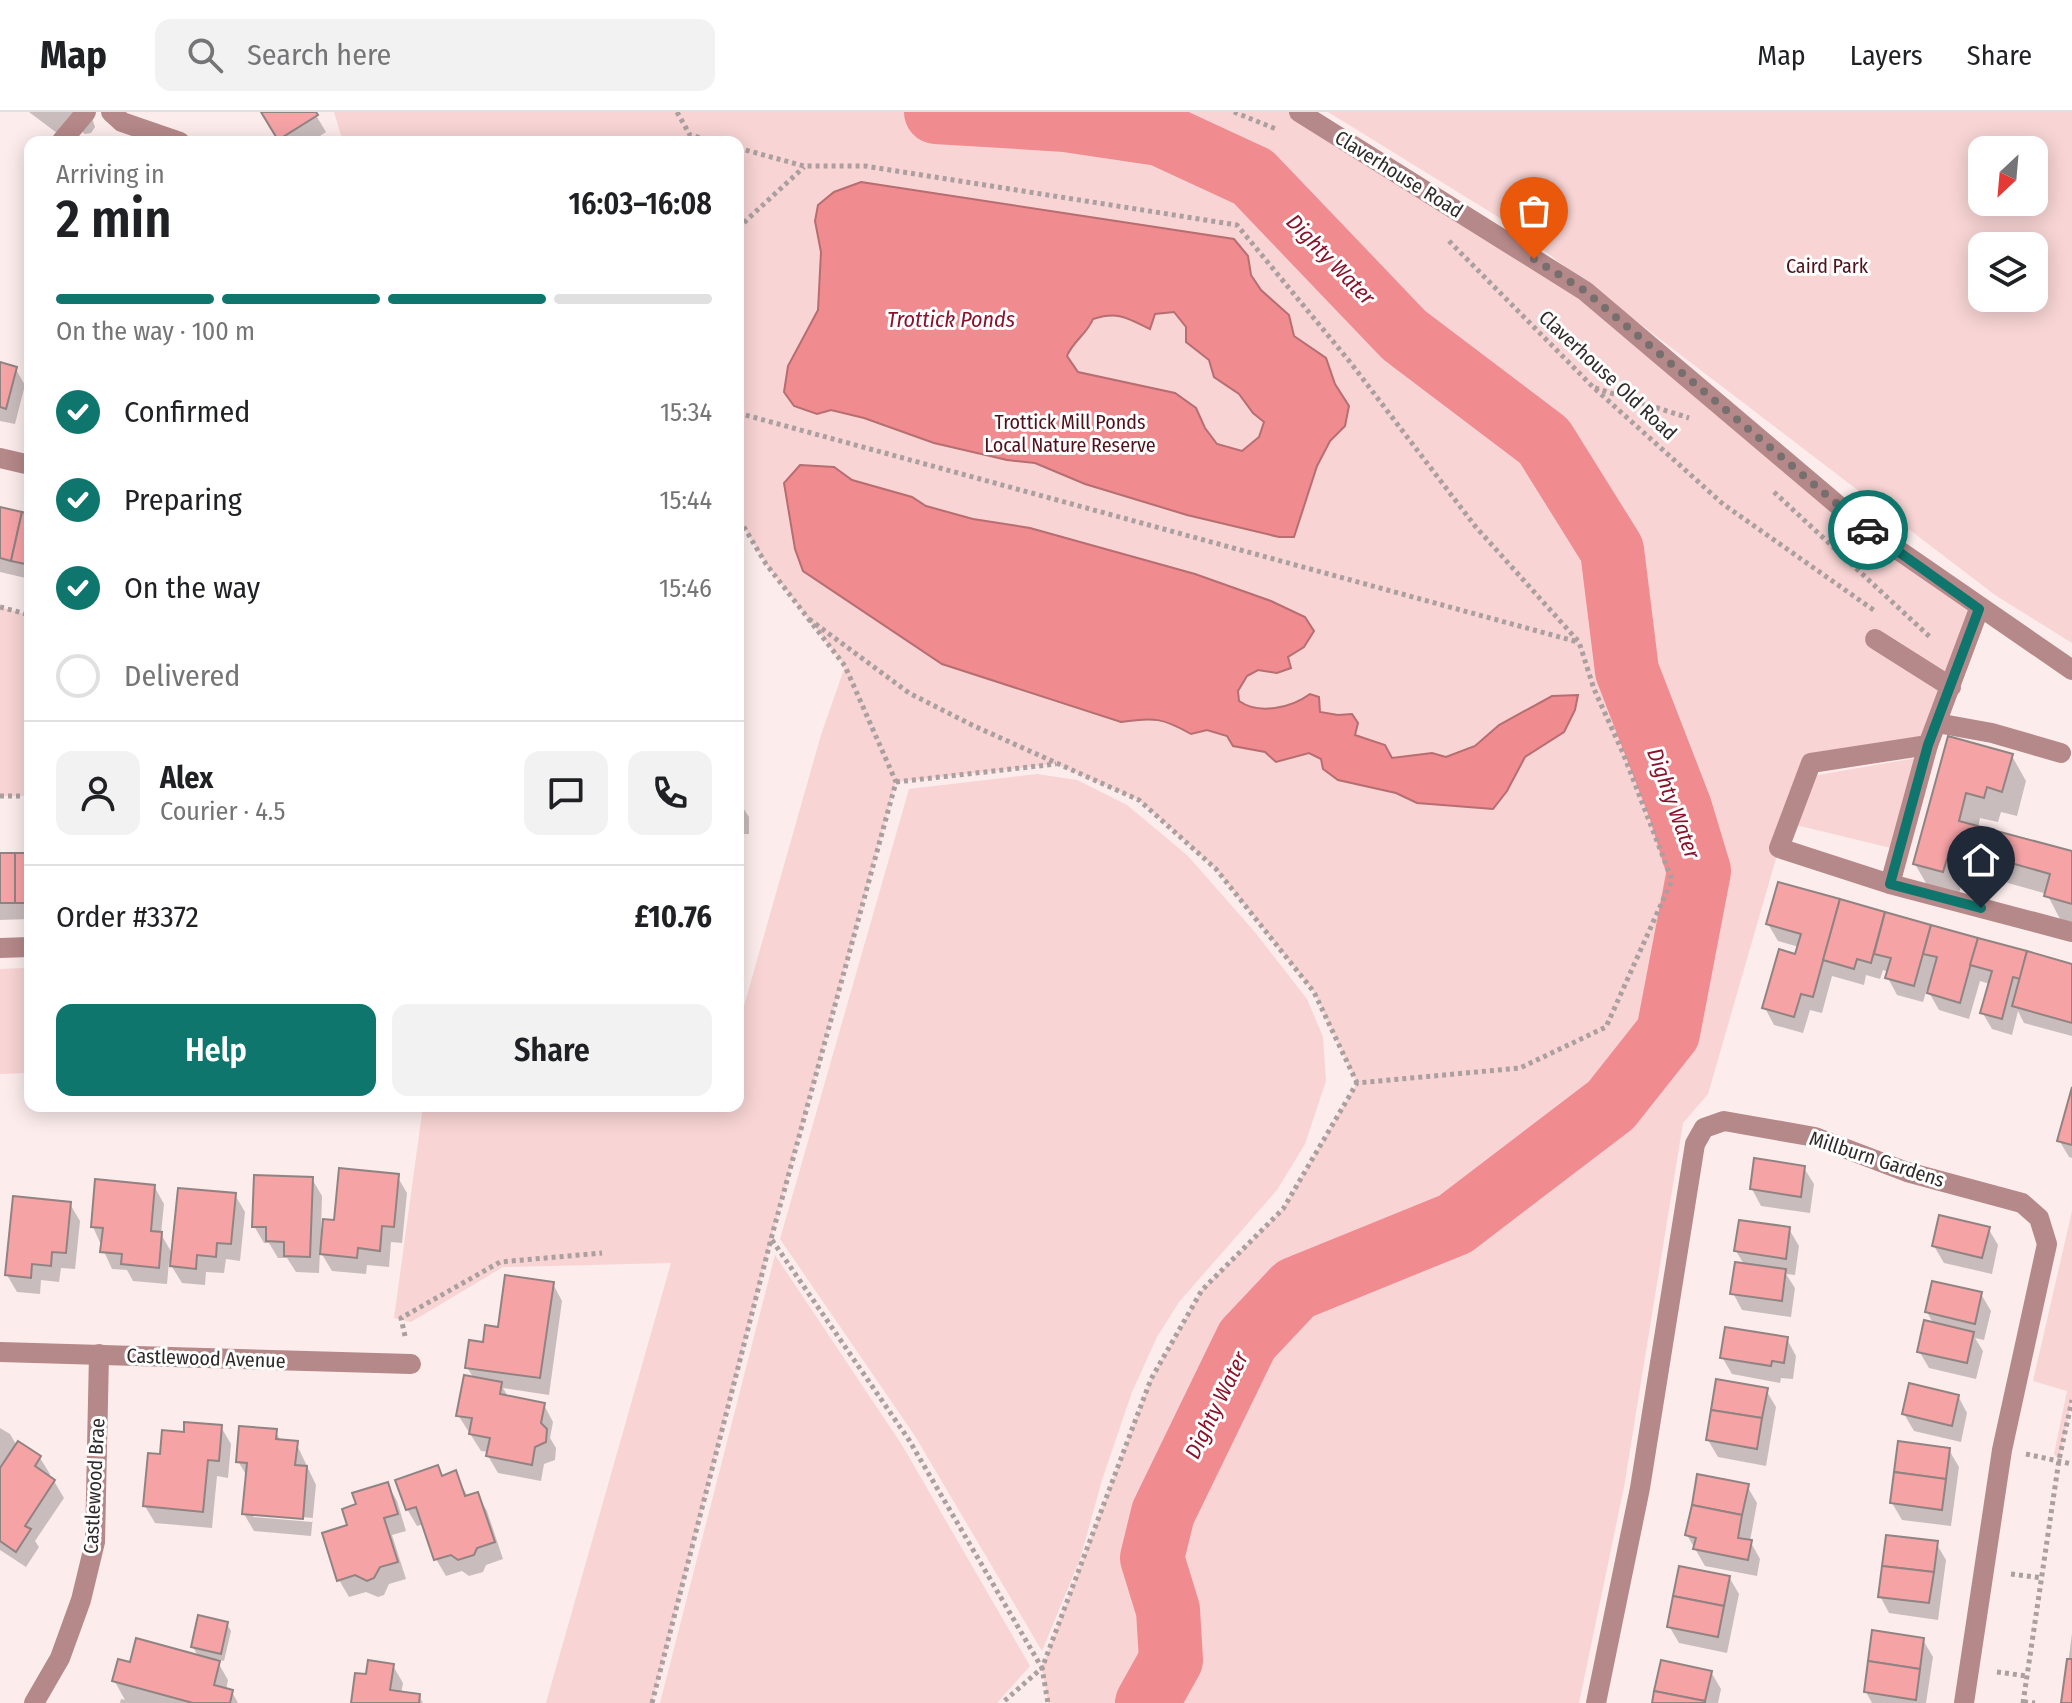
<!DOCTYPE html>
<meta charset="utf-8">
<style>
body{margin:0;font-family:"Fira Sans Condensed",sans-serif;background:#f2f2f2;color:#202124;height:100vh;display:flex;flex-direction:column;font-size:30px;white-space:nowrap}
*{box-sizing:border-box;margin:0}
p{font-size:26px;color:#757577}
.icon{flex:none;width:44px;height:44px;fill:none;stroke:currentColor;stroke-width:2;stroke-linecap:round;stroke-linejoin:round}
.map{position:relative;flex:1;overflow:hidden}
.panel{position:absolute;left:24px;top:24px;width:720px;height:976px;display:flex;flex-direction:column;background:#fff;border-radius:16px;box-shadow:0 4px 20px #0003}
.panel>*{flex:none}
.needle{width:52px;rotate:206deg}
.controls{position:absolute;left:1968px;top:24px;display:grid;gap:16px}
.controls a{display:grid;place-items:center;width:80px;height:80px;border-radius:16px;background:#fff;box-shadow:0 4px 20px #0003;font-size:40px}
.pin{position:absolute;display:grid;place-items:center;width:68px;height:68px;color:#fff;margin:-82px -34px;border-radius:50% 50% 50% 0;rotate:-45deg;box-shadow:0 0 8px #0007}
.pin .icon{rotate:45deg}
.courier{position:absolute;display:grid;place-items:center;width:80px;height:80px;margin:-40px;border:6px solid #0f766e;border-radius:50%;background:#fff;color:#222;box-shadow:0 2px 10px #0007}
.summary em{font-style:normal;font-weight:600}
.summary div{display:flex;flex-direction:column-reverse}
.summary{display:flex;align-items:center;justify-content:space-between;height:136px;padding:0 32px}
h1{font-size:52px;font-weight:600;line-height:60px}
.bar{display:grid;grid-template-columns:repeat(4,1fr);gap:12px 8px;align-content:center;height:96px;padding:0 32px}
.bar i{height:10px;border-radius:6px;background:#e0e0e0}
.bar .selected{background:#0f766e}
.bar p{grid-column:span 4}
.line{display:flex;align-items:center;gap:20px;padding:0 32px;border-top:2px solid #e0e0e0}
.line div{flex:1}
.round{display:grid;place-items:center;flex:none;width:84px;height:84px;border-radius:16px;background:#f2f2f2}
ol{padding:0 32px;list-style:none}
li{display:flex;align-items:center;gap:24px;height:88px}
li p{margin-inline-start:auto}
li .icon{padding:8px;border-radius:50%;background:#0f766e;color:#fff;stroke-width:4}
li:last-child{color:#757577}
li i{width:44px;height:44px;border:4px solid #e0e0e0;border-radius:50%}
.cta{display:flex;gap:16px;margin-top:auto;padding:16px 32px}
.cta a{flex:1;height:92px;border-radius:16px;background:#0f766e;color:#fff;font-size:32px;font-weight:600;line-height:92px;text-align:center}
.cta a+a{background:#f2f2f2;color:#202124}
header{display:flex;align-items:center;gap:48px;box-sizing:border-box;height:112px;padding:0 40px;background:#fff;border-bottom:2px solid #e0e0e0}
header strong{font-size:38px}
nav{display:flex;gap:44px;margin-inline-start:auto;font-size:28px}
.search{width:560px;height:72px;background:#f2f2f2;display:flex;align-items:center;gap:20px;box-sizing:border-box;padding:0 28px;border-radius:16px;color:#757577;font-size:30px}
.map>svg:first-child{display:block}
.green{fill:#f8d4d4;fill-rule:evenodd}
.water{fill:#f08b90;stroke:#b66e71;stroke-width:2;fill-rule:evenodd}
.shadow{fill:#0003;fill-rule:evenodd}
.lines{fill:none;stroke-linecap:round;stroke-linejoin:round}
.river{stroke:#f08b90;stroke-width:64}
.building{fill:#f6a3a6;stroke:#928383;stroke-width:2}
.path{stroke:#ab9f9f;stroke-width:5;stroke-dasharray:4 4;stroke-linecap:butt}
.minor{stroke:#b58889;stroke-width:20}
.done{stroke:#776e6e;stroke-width:8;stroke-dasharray:0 14.4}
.route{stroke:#0f766e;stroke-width:10}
.labels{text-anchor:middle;stroke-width:6;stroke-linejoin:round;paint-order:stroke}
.street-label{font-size:20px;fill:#302a2a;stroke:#fefefe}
.park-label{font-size:20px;fill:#4f111a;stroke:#fefefe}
.water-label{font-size:22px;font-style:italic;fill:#8b122b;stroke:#fefefe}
</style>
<header>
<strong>Map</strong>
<div class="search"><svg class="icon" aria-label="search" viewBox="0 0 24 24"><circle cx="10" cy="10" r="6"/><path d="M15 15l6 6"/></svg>Search here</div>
<nav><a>Map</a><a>Layers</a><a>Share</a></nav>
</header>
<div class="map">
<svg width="2072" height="1591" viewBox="0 0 2072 1591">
<rect width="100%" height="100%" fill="#fcecec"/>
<g class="green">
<path d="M334 0H1299L1585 179 1979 497 1928 633 1811 651 1779 736 1708 982 1683 1011 1624 1375 1579 1591H1048L1042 1556 1151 1267 1202 1178 1283 1097 1357 971 1314 880 1216 757 1139 688 1056 652 896 670 771 1127 652 1591H546L671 1151 503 1155 411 1210 394 1206 423 994H738V915L821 623 845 554 766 452 738 405V30H343Z"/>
<path d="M1328 0H2072V531L1995 483 1508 111ZM1982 38H2034V90H1982ZM1982 134H2034V186H1982Z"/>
<path d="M0 495 30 503V684H0Z"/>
<path d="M1916 646 1891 736 1796 713 1812 664Z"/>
<path d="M1037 662 1077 668 1127 693 1187 743 1254 819 1307 887 1323 925 1326 969 1305 1032 1277 1078 1179 1190 1157 1225 1132 1280 1102 1368 1080 1447 1042 1539 915 1324 780 1127 909 677Z"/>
<path d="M24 856V887L30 888V961L0 962V857Z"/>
<path d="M2072 1099V1288L2059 1348 2054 1342 2067 1279 2033 1269Z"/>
<path d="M775 1143 902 1333 1030 1554 997 1591H660Z"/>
</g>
<g class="water">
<path d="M861 70 1234 127 1248 144 1251 163 1261 178 1289 203 1294 224 1326 246 1335 272 1349 294 1345 314 1330 329 1317 354 1294 425H1279L1187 403 1085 372 1035 351 1007 348 934 331 864 306 831 298 817 302 794 294 784 280 788 254 818 198 821 140 815 109 818 93 834 80ZM1174 200 1186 215V230L1209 248 1214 265 1239 282 1253 301 1264 310 1259 325 1242 339 1217 332 1205 316 1196 296 1175 281 1078 260 1067 244C1073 229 1087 222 1093 207 1119 199 1127 206 1150 217L1155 202Z"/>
<path d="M800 353 834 355 852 368 912 385 926 394 973 407 1030 416 1195 462 1271 489 1305 505 1314 519 1304 535 1288 545 1291 556 1277 561 1258 558 1247 564 1238 579 1239 589C1259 603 1291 596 1310 582L1319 585 1320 600 1338 603 1352 602 1358 611 1355 623 1385 633 1392 646 1432 641 1446 645 1475 634 1499 613 1552 584 1578 583 1575 598 1564 620 1525 645 1507 679 1493 697 1417 691 1396 681 1338 668 1323 657 1321 647 1309 641 1276 650 1265 640 1233 634 1227 624 1207 618 1191 622C1163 606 1154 605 1121 610L942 552 803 459 795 437 784 371Z"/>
</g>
<g class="shadow">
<path d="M29 0H90L95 15 91 21 85 22 75 14 65 27Z"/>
<path d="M263 0H314L326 20 311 30H281Z"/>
<path d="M0 252 15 256 25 273 15 312 0 309Z"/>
<path d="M0 397 30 404V467L0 460Z"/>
<path d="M1949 627 2012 644 2026 669 2017 704 2001 700 1998 710 1980 706 1978 716 2072 742V812L2061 809 2047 782 1965 759 1958 785 1930 778 1915 752Z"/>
<path d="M738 688 749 705V722H738Z"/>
<path d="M0 743H30V807L0 808Z"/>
<path d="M1779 773 2072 854V924L2024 911 2018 899 2012 923 1992 917 1982 900 1990 872 1980 869 1969 907 1939 898 1927 877 1923 890 1897 883 1888 866 1889 860 1883 858 1880 867 1866 863 1864 873 1832 864 1822 901 1810 898 1803 921 1774 913 1765 896 1796 844 1799 835 1778 829 1768 812Z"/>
<path d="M2072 982V1046L2069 1045 2059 1028Z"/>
<path d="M1804 1056 1814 1072 1810 1101 1761 1094 1752 1077Z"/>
<path d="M397 1064 407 1081 402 1131 391 1130 389 1155 367 1153 366 1162 332 1159 320 1139 319 1161 296 1160 287 1146H278L269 1131H264L254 1114 312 1067 322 1084 321 1118 324 1119Z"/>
<path d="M154 1074 164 1092 161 1122 173 1143 235 1083 245 1100 240 1149 226 1147 224 1161 206 1160 205 1173 182 1171 169 1150 167 1172 133 1169 127 1158 112 1157 93 1115Z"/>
<path d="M70 1092 80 1109 75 1157 61 1156 59 1170 41 1168 40 1182 17 1180 7 1163Z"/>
<path d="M1988 1116 1998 1133 1992 1162 1944 1151 1934 1134Z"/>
<path d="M1789 1117 1799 1134 1795 1163 1786 1162 1795 1176 1791 1205 1742 1198 1733 1181 1745 1154 1736 1139Z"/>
<path d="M553 1172 562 1189 549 1283 503 1276 509 1286 544 1293 553 1310 550 1326 556 1336 555 1348 544 1352 541 1369 498 1361 488 1344 489 1340 481 1339 458 1303 474 1267 467 1255 500 1217Z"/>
<path d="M1981 1182 1991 1199 1984 1228 1975 1226 1983 1239 1976 1267 1929 1256 1919 1239 1934 1213 1927 1200Z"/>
<path d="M1787 1227 1796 1244 1793 1267 1781 1266 1780 1271 1732 1262 1722 1245Z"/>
<path d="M1766 1278 1776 1295 1766 1354 1718 1345 1708 1328Z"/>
<path d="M1958 1284 1967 1301 1961 1330 1914 1319 1904 1302Z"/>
<path d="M221 1315 231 1332 228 1366 217 1364 212 1416 155 1411 145 1394 162 1344 186 1322Z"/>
<path d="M0 1316 10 1322 17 1334 40 1346 50 1362 48 1365 54 1369 64 1386 35 1429 39 1435 26 1455 0 1438Z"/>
<path d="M275 1319 281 1329 296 1331 316 1373 311 1424 254 1419 244 1402 248 1366 238 1349ZM253 1401 313 1406 312 1410 253 1405Z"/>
<path d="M1949 1338 1959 1355 1951 1414 1902 1408 1892 1391Z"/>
<path d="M438 1356 443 1365 455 1361 468 1385 477 1382 487 1399 503 1447 486 1453 483 1460 469 1464 462 1459 446 1464 436 1447 424 1412 417 1414 407 1397Z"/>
<path d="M387 1372 397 1389 406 1419 392 1423 406 1467 389 1472 384 1483 378 1485 366 1480 349 1485 339 1468 324 1422 349 1414 358 1394Z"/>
<path d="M1747 1374 1757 1391 1750 1429 1760 1447 1757 1464 1705 1454 1687 1423Z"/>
<path d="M1936 1431 1946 1448 1938 1508 1889 1501 1880 1484Z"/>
<path d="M1729 1465 1739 1482 1727 1541 1679 1531 1669 1514Z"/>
<path d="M227 1512 231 1519 224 1549 216 1547 228 1568 226 1578 232 1580 238 1591H120L121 1587 125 1588 114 1568 131 1552 199 1546 193 1535Z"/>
<path d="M2072 1521V1591H2063Z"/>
<path d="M1923 1528 1933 1545 1926 1591H1872L1866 1580Z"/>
<path d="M393 1554 403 1571 401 1582 419 1584 423 1591H353L368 1564Z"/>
<path d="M1711 1560 1721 1577 1718 1591H1654Z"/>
</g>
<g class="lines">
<path class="river" d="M936 0 1066 8 1160 22 1253 65 1404 223 1544 329 1612 438 1627 559 1680 696 1699 759 1668 921 1611 993 1455 1112 1295 1177 1247 1228 1163 1401 1152 1446 1168 1498 1171 1548 1147 1591"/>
</g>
<g class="building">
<path d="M261 0H316L318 3 278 28Z"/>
<path d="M0 250 17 255 6 297 0 295Z"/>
<path d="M0 395 22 400 11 449 0 446Z"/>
<path d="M22 400 30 402V453L11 449Z"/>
<path d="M1948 624 2013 642 2002 680 1987 675 1984 686 1966 681 1959 709 2072 739V792L2044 784 2050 762 1951 734 1943 760 1913 752Z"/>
<rect x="0" y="741" width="15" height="50"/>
<rect x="15" y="741" width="15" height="50"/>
<path d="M1778 770 1840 787 1813 885 1801 882 1794 905 1762 896 1779 837 1795 842 1801 822 1766 812Z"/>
<path d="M1840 787 1885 800 1871 851 1857 847 1854 857 1823 848Z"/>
<path d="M1885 800 1931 813 1914 874 1885 866 1891 846 1874 842Z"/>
<path d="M1931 813 1978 826 1960 891 1927 881 1937 845 1923 842Z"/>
<path d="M1978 826 2027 839 2020 867 2013 865 2002 907 1980 901 1992 859 1970 853Z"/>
<path d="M2027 839 2072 852V911L2012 894Z"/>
<path d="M2072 975V1033L2057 1029Z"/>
<path d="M1754 1046 1805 1054 1801 1085 1750 1077Z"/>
<path d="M339 1056 399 1062 394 1115 382 1114 380 1139 358 1136 357 1146 320 1142 323 1107 334 1108Z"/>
<path d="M254 1063 313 1065 310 1145 284 1144V1130L266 1129V1115H252Z"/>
<path d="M95 1067 155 1073 151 1119 162 1120 159 1156 121 1152 122 1142 100 1140 103 1116 91 1115Z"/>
<path d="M178 1076 236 1081 231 1132 217 1131 216 1145 197 1143 196 1157 170 1154Z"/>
<path d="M13 1084 71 1090 66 1141 52 1140 51 1154 32 1152 31 1166 5 1163Z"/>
<path d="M1939 1103 1990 1115 1982 1146 1932 1134Z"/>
<path d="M1739 1108 1790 1115 1786 1147 1734 1139Z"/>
<path d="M1735 1150 1786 1157 1782 1189 1730 1182Z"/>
<path d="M505 1163 554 1170 540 1266 465 1256 469 1228 483 1230 485 1213 498 1215Z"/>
<path d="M1932 1169 1982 1180 1975 1212 1925 1200Z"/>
<path d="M1924 1208 1974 1220 1967 1251 1917 1240Z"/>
<path d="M1725 1215 1788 1225 1784 1251 1772 1249 1771 1254 1720 1246Z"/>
<path d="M464 1263 502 1270 500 1282 545 1291 541 1311 547 1317 546 1330 535 1335 532 1353 486 1344 490 1326 469 1322 472 1306 456 1304Z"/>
<path d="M1716 1267 1768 1276 1762 1306 1711 1298Z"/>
<path d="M1909 1271 1959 1283 1952 1314 1902 1302Z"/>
<path d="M1711 1298 1762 1306 1757 1337 1706 1328Z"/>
<path d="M184 1310 222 1313 219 1349 208 1348 203 1400 143 1394 148 1341 160 1342 162 1318 184 1320Z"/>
<path d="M239 1314 277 1317 276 1327 298 1329 295 1353 307 1354 303 1407 242 1402 247 1351 236 1350Z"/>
<path d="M18 1329 41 1344 35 1354 55 1368 25 1414 31 1417 16 1440 0 1429V1356Z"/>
<path d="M1898 1329 1950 1336 1946 1367 1894 1360Z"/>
<path d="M438 1353 442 1364 456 1358 465 1384 478 1380 495 1430 477 1436 474 1443 458 1448 451 1443 434 1448 416 1395 406 1398 395 1368Z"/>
<path d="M1894 1360 1946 1367 1942 1398 1890 1391Z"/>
<path d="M1697 1362 1749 1372 1742 1403 1692 1393Z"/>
<path d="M388 1370 398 1402 384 1406 398 1450 380 1455 374 1466 367 1469 355 1463 337 1469 322 1421 347 1413 342 1397 356 1392 352 1381Z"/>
<path d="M1692 1393 1742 1403 1738 1426 1752 1428 1748 1448 1693 1437 1696 1426 1685 1423Z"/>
<path d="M1886 1423 1938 1429 1934 1460 1882 1454Z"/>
<path d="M1679 1454 1730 1464 1724 1494 1673 1484Z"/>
<path d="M1882 1454 1934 1460 1929 1491 1878 1485Z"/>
<path d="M1673 1484 1724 1494 1718 1525 1667 1515Z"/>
<path d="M198 1503 228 1510 221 1542 191 1535Z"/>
<path d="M1872 1518 1924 1526 1920 1557 1868 1549Z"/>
<path d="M136 1526 220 1549 214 1573 233 1578 230 1591H193L112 1569 118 1547 130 1550Z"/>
<path d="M2067 1547H2072V1591H2061Z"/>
<path d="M368 1548 394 1552 390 1578 420 1582 419 1591H351L355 1561 366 1562Z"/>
<path d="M1661 1548 1712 1559 1705 1589 1654 1579Z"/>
<path d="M1868 1549 1920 1557 1916 1588 1864 1580Z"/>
<path d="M1654 1579 1705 1589V1591H1652Z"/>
</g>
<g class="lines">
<g class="path">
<path d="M677 0 690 23 717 30"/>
<path d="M1234 0 1276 17"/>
<path d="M738 36 804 54H865L1237 113 1350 250 1475 414 1579 530 1594 577 1623 641 1672 768 1606 915 1520 956 1357 971 1283 1097 1202 1178 1151 1267 1042 1556 1048 1591"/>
<path d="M738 116 804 55"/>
<path d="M1449 129 1593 275 1723 392 1875 499"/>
<path d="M1595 276 1689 306"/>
<path d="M738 301 1578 530"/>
<path d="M1774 380 1931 526"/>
<path d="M0 495 30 503"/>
<path d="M809 507 909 581 974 614 1139 688 1216 757 1314 880 1357 971"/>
<path d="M896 670 1056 652"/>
<path d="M0 684H30"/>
<path d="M772 1128 909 1328 1042 1556 1002 1591"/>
<path d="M405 1224 401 1206 500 1150 602 1141"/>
<path d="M2026 1342 2072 1352"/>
<path d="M2011 1462 2042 1466"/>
<path d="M1997 1560 2027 1564"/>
<path d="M2024 1590 2035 1591"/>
<path d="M652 1591 771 1127 896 670 845 554 766 452 738 405"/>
<path d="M2023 1591 2059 1348 2072 1288"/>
</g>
<g class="minor">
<path d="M111 0 122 10 180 30"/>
<path d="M1299 0 1585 179 1859 411 2072 558"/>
<path d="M61 30 86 0"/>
<path d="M0 346 30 353"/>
<path d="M1875 527 1951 575"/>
<path d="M1937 611 1992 621 2061 641"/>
<path d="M1928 633 1811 651 1779 736 1890 772 2072 820"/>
<path d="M1890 772 1928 633 1979 497"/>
<path d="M0 836 30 835"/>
<path d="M0 1240 411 1252"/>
<path d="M34 1591 60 1546 81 1488 95 1430 99 1242"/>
<path d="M1596 1591 1640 1376 1695 1032 1704 1016 1724 1009 1815 1025 1907 1060 2022 1091 2039 1106 2047 1132 2002 1338 1964 1591"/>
</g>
</g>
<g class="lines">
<path class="done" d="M1534 147 1585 179 1868 418"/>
<path class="route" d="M1868 418 1979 497 1928 633 1890 772 1981 796"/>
</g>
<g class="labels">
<g class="street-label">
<text transform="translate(1399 62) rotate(32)" y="7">Claverhouse Road</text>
<text transform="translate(1608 263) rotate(43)" y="7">Claverhouse Old Road</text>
<text transform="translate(1877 1047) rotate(18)" y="7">Millburn Gardens</text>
<text transform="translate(206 1246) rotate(2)" y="7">Castlewood Avenue</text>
<text transform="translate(94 1374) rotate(-87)" y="7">Castlewood Brae</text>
</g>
<g class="park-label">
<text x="1827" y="161">Caird Park</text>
<text x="1070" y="317">Trottick Mill Ponds<tspan x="1070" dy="23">Local Nature Reserve</tspan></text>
</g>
<g class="water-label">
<text transform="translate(1331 147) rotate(46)" y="8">Dighty Water</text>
<text x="951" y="215">Trottick Ponds</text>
<text transform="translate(1674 691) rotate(70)" y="8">Dighty Water</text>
<text transform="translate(1216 1293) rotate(-64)" y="8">Dighty Water</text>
</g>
</g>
</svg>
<div class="controls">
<a><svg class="needle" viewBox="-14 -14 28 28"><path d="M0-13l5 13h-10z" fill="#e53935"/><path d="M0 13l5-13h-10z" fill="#757577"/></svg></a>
<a><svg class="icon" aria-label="layers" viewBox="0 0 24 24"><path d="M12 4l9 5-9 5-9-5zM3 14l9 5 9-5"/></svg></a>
</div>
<div class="pin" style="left:1534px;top:147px;background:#ea580c"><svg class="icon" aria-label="bag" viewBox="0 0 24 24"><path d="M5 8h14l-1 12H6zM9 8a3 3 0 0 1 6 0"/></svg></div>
<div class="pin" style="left:1981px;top:796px;background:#1f2937"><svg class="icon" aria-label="home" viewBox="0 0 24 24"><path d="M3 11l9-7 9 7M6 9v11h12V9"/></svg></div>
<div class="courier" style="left:1868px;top:418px"><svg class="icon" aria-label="car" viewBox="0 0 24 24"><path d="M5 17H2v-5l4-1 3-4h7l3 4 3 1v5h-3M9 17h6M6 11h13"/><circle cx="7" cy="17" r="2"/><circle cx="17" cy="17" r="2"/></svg></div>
<section class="panel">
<div class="summary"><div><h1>2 min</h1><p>Arriving in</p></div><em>16:03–16:08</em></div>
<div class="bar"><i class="selected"></i><i class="selected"></i><i class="selected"></i><i></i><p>On the way · 100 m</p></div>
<ol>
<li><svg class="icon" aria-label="check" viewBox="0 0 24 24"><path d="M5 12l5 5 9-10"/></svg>Confirmed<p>15:34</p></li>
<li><svg class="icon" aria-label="check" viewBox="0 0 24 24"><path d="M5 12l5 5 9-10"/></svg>Preparing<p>15:44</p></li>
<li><svg class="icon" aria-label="check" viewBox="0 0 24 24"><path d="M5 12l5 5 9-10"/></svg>On the way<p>15:46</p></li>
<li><i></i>Delivered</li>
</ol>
<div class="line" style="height:144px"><a class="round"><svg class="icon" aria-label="person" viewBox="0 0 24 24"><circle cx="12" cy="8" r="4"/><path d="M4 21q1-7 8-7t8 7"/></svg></a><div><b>Alex</b><p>Courier · 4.5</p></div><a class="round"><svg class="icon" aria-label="chat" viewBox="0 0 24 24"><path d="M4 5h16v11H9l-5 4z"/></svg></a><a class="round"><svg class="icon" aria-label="phone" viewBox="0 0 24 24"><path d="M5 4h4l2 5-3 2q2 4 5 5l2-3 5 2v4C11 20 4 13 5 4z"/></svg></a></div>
<div class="line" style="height:104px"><div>Order #3372</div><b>£10.76</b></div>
<div class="cta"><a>Help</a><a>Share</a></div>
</section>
</div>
